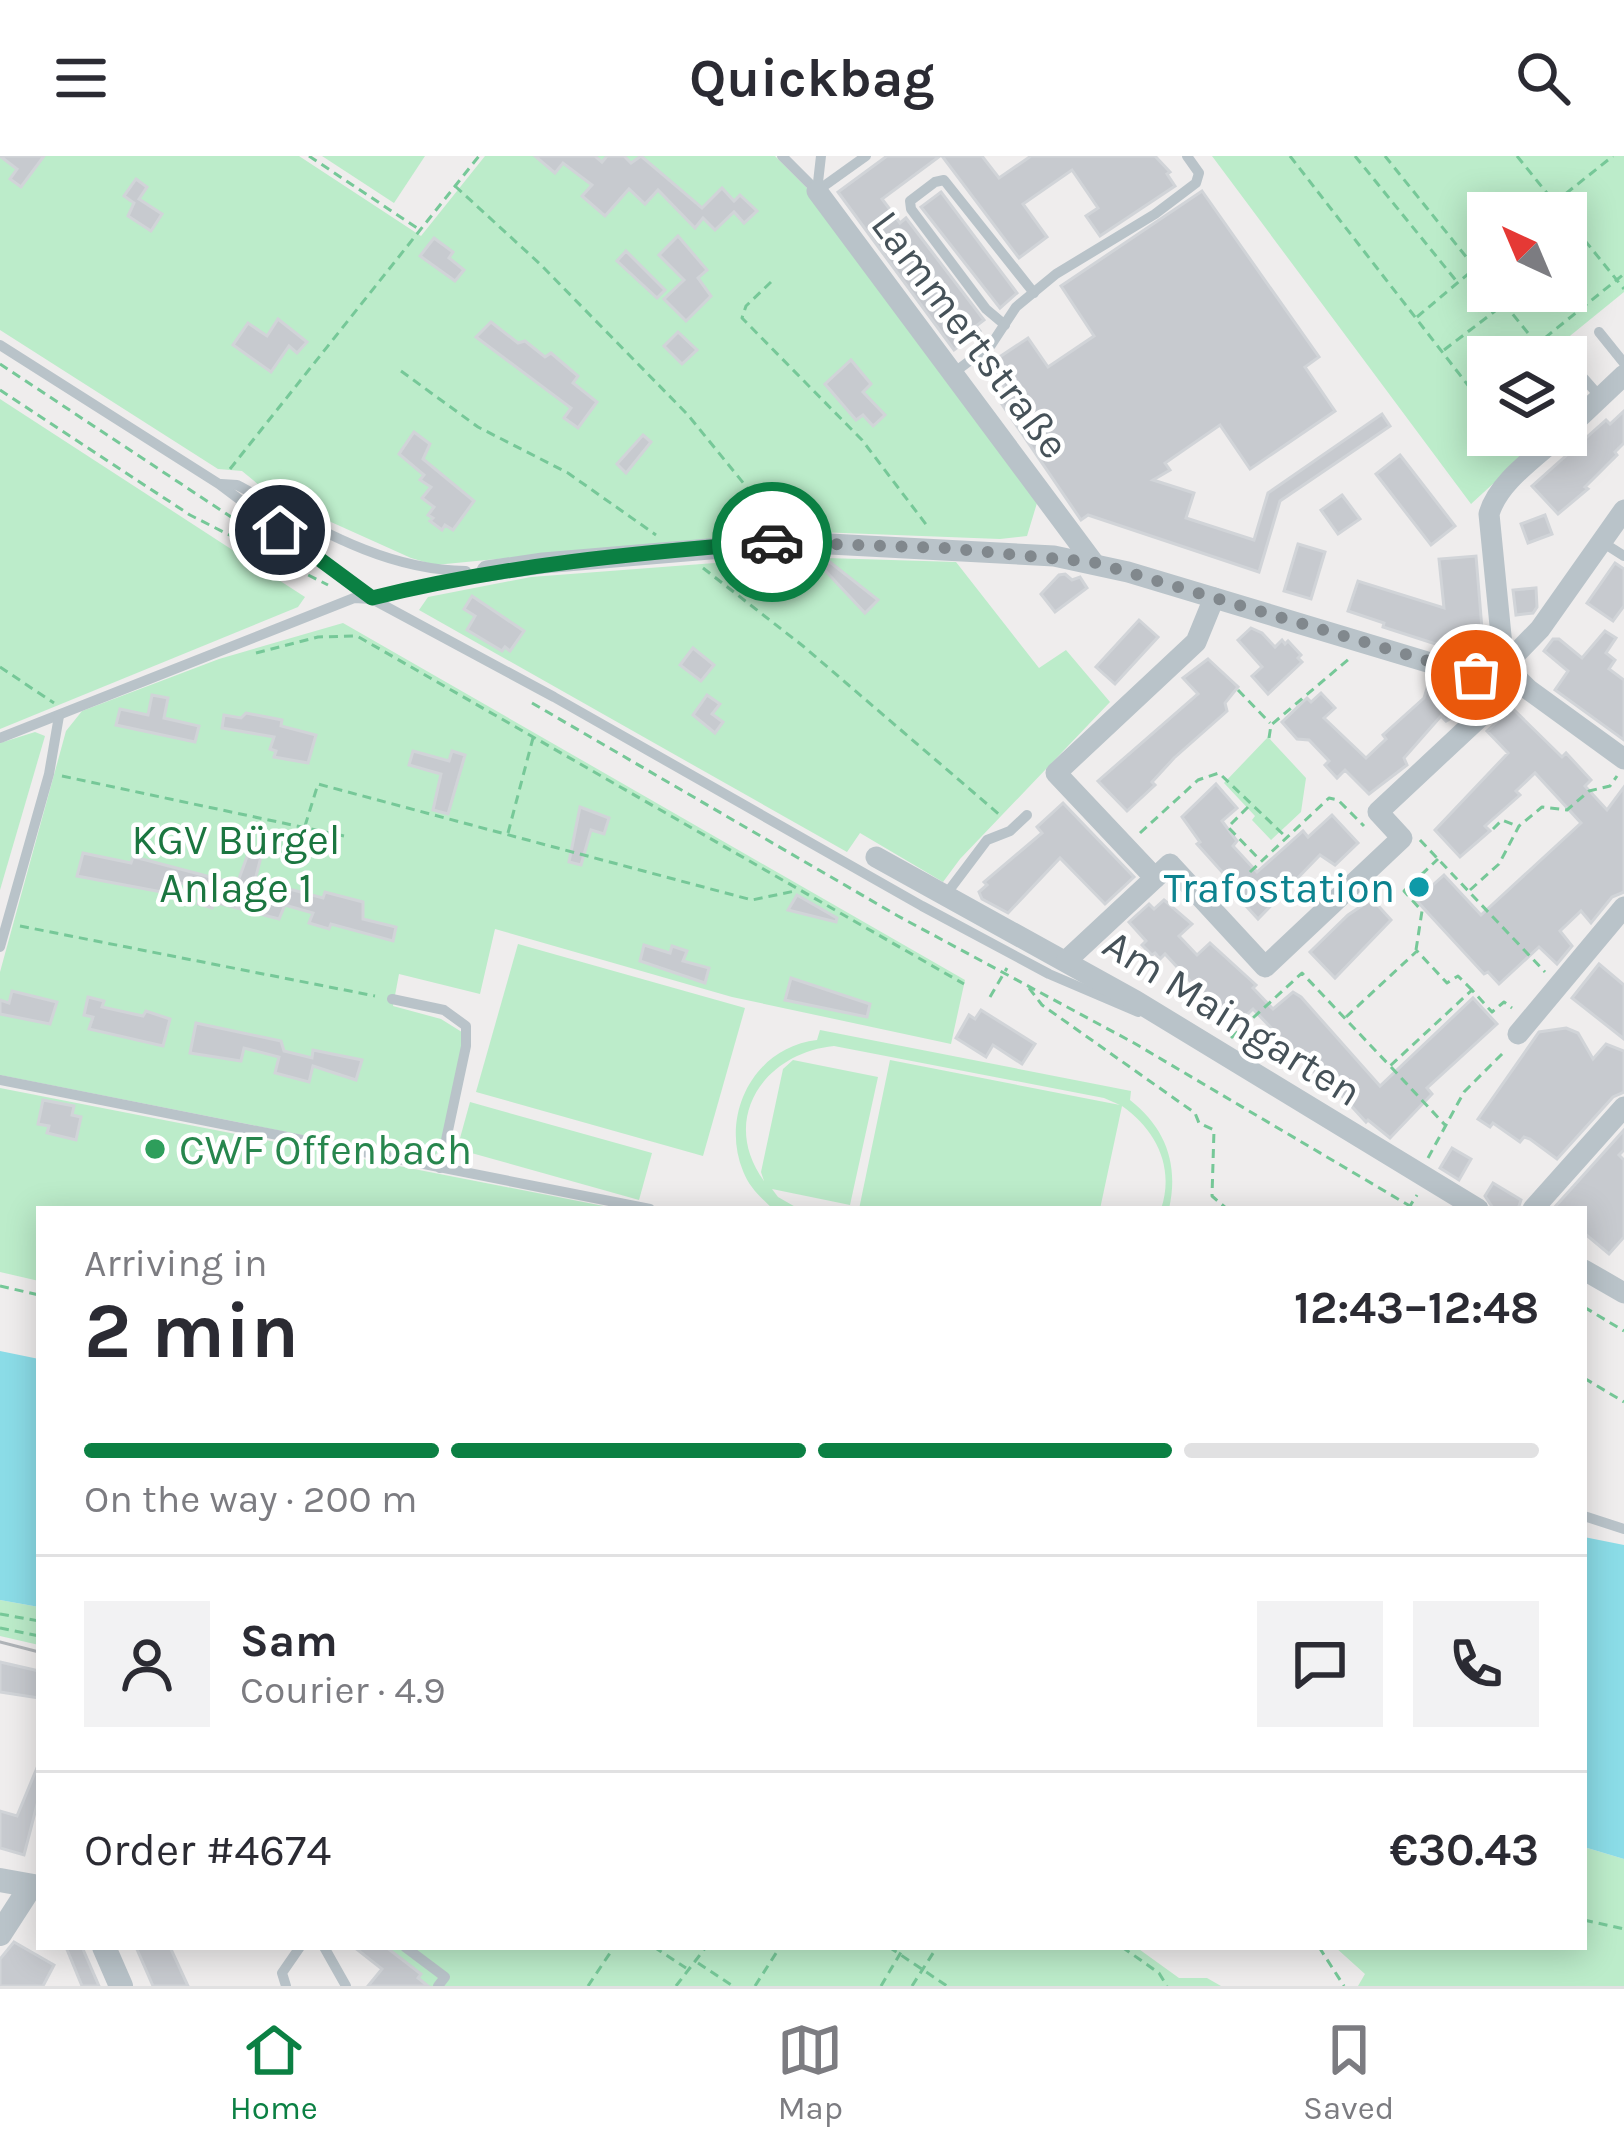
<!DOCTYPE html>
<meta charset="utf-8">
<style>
body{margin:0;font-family:Karla,sans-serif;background:#f2f2f3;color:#2b2b33;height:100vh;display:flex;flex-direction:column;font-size:45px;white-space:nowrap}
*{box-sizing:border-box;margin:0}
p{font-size:39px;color:#7c7c81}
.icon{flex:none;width:66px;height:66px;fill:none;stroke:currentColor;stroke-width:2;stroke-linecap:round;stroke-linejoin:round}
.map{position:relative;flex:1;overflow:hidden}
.sheet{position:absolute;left:36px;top:1050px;width:1551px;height:744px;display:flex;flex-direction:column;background:#fff;border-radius:0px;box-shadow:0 6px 30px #0003}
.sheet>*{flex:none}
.needle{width:78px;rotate:316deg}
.tools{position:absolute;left:1467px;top:36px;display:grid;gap:24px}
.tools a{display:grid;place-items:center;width:120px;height:120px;border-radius:0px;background:#fff;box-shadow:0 6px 30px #0003;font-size:60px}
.pin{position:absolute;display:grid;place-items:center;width:102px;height:102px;color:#fff;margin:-51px;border:6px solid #fff;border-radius:50%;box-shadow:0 3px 12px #0007}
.courier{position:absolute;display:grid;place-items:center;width:120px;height:120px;margin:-60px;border:9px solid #0b8043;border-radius:50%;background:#fff;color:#222;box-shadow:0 3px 15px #0007}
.head em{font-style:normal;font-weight:700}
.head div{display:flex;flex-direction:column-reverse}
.head{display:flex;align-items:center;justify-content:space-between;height:204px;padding:0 48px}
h1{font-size:78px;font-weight:700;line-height:90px}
.bar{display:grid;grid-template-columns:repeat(4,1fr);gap:18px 12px;align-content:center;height:144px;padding:0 48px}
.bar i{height:15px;border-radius:9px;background:#e1e1e2}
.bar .selected{background:#0b8043}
.bar p{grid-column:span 4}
.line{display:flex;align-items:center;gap:30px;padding:0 48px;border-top:3px solid #e1e1e2}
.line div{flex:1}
.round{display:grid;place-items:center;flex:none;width:126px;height:126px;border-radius:0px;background:#f2f2f3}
header{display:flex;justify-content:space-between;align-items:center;height:156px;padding:0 48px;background:#fff;font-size:54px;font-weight:700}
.menu{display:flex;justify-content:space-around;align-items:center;height:168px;border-top:3px solid #e1e1e2;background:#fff;font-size:33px;color:#7c7c81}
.menu a{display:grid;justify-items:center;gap:6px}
.menu .selected{color:#0b8043}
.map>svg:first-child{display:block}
.green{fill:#bcecca;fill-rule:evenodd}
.water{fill:#8bdce7}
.building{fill:#c7cacf;stroke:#d1d4d8;stroke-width:3}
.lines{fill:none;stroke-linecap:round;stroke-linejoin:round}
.path{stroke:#76c898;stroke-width:3;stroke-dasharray:9 6;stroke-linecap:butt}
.service{stroke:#b9c3c9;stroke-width:10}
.minor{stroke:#b9c3c9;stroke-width:21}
.tertiary{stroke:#b9c3c9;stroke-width:24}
.tram{stroke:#afb3b7;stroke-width:3}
.done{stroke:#81888d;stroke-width:12;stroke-dasharray:0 21.6}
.route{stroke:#0b8043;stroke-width:15}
.culture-dot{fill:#0f9aa8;stroke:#fff;stroke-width:4.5}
.leisure-dot{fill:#2e9e5b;stroke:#fff;stroke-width:4.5}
.labels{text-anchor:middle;stroke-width:9;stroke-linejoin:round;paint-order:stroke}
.street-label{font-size:42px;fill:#465259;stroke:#fff}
.park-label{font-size:42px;fill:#1b7640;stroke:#fff}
.culture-label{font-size:42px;fill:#0d838f;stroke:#fff;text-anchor:end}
.leisure-label{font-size:42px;fill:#27864d;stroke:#fff;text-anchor:start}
</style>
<header><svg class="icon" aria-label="menu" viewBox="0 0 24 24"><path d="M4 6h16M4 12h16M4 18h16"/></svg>Quickbag<svg class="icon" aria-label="search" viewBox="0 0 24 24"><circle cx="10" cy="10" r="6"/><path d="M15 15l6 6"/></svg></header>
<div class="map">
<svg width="1624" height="1830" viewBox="0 0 1624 1830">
<rect width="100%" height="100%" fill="#efeded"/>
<g class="green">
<path d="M0 0H299L421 80 485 0H775L806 31 1037 347 1027 380 1000 383 791 375 435 409 411 402 271 339 242 315 218 313 0 174Z"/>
<path d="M322 0H425L394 47Z"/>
<path d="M1212 0H1624V136L1544 201H1488V279H1546L1471 348ZM1488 57H1566V135H1488Z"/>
<path d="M0 243 305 441 298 451 0 573Z"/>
<path d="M794 401 956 406 1039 512 1066 494 1110 546 960 703 943 726 860 677 847 696 419 454 428 441 531 421Z"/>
<path d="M343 467 965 824 951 888 732 841 495 773 480 838 399 818 393 850 441 863 465 878 439 996 428 1004 0 919V816L66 575 82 555 219 503Z"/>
<path d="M35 576 45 580 0 734V587Z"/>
<path d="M1268 581 1306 622 1301 656 1271 684 1252 664 1255 660 1224 627Z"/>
<path d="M518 788 745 852 703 1000 476 936Z"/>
<path d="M820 874 1131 935 1130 944C1166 972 1179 1009 1169 1053H1161C1175 1011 1156 974 1122 950L1100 1053H859L890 904 1120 949 1104 942 834 890C764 897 719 963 764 1025L761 1016 783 913 793 904 878 921 850 1049 772 1033 778 1041 799 1053H773C761 1042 749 1031 743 1015 720 959 754 891 817 884Z"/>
<path d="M0 932 619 1053H39V1125L0 1116Z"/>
<path d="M470 946 652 997 639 1044 457 993Z"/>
<path d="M0 1444 39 1451V1489L0 1480Z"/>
<path d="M1584 1691 1624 1703V1830H1358L1365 1818 1335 1791H1584Z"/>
<path d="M354 1791H1136L1179 1822H1207L1221 1830H368L381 1813Z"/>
</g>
<g class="water">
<path d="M0 1195 39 1203V1451L0 1444Z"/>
<path d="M1584 1381 1624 1389V1703L1584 1691Z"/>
</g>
<g class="building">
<path d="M0 0H44L21 31 10 23 17 13Z"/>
<path d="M535 0H595L602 6 607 0H624L631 7 641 0 702 52 722 32 734 45 740 39 757 55 744 67 734 56 715 74 703 62 695 72 658 34 645 48 629 33 605 60 582 40 592 29 563 7 555 17Z"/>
<path d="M887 0H940L882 43 900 67 906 62 984 164 976 170 980 175 954 194 838 36Z"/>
<path d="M942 0H982L999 22 1031 0H1155L1170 16 1167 18 1175 30 1100 80 1086 60 1098 52 1072 14 1023 48 1047 81 1019 102Z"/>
<path d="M136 23 147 31 139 43 162 58 151 75 128 60 134 47 124 40Z"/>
<path d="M1202 35 1319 201 1305 211 1335 255 1250 313 1220 269 1165 307 1170 314 1153 324 1194 337 1186 362 1254 384 1268 337 1382 258 1390 270 1280 345 1259 416 1088 359 1081 364 999 244 1009 238 989 208 1028 182 1048 211 1094 180 1061 130Z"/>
<path d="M941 36 1017 137 1000 152 921 51Z"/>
<path d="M678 80 707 114 698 122 711 140 686 165 664 143 684 124 659 99Z"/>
<path d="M434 82 453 96 449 102 464 114 455 125 420 100Z"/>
<path d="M626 95 665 134 657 142 617 105Z"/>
<path d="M278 163 307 186 297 197 289 190 271 216 233 189 248 167 267 180Z"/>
<path d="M491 166 518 187 525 185 545 201 551 197 578 220 573 227 597 246 578 272 564 262 571 252 476 181Z"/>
<path d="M678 176 697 194 682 208 664 190Z"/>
<path d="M851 204 871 228 863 236 885 259 873 270 863 259 856 264 825 228Z"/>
<path d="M1624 255V287L1615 296 1617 299 1585 331 1588 333 1558 358 1532 330 1606 264 1610 268Z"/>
<path d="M414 276 430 288 423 303 474 345 453 374 445 369 442 374 430 365 433 362 428 359 434 351 422 342 431 331 420 324 424 319 399 298Z"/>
<path d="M643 279 651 286 626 317 617 308Z"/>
<path d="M1400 299 1455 370 1431 389 1376 318Z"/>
<path d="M1342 339 1360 363 1338 378 1321 354Z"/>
<path d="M1545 359 1552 378 1528 387 1521 368Z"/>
<path d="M1298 388 1325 396 1311 443 1284 435Z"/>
<path d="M1476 400 1482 473 1473 500 1383 471 1384 467 1348 455 1358 425 1444 452 1439 403Z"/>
<path d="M823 403H826L878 444 865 457 819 408Z"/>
<path d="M1615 407 1624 413V450L1613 465 1587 447Z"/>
<path d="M1065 418 1072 424 1080 421 1087 432 1055 456 1041 438 1059 419Z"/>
<path d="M1536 432 1537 451 1533 457 1516 459 1513 434Z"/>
<path d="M472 440 524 475 510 495 505 491 502 495 467 474 475 460 464 453Z"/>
<path d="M1139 464 1158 481 1115 528 1096 511Z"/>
<path d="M1251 472 1262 477 1275 491 1282 484 1285 488 1288 485 1301 499 1298 502 1302 506 1268 538 1252 520 1262 511 1238 484Z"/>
<path d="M1605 475 1616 482 1606 497 1615 504 1609 513 1624 524V584L1555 534 1568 515 1544 495 1553 483H1559L1582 502Z"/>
<path d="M693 492 714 509 701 525 680 509Z"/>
<path d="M1208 503 1238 531 1225 547 1227 555 1174 602 1152 626 1155 629 1127 655 1098 625 1198 538 1183 522Z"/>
<path d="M1429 526 1470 538 1465 554 1446 565 1441 560 1404 602 1407 609 1369 638 1345 614 1337 622 1325 609 1329 605 1309 584 1297 583 1282 566 1307 542 1311 546 1321 537 1335 552 1324 562 1366 602 1386 583 1383 579 1424 542Z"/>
<path d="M152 539 168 542 164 562 199 570 195 586 116 569 120 553 148 559Z"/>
<path d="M707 539 720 548 712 558 723 566 715 577 693 559Z"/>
<path d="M1512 552 1562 601 1566 597 1579 611 1591 624 1585 630 1607 654 1624 631V736L1612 741 1591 767 1581 755 1560 775 1572 790 1557 808 1539 791 1499 828 1488 816 1484 818 1416 744 1444 719 1481 759 1581 667 1535 617 1516 635 1520 639 1485 670 1490 675 1460 701 1435 674 1508 597 1487 575Z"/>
<path d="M246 557 282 564 281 570 316 579 308 607 274 601 276 595 270 593 274 581 222 572 224 559 241 562Z"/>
<path d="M413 595 449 605 452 595 465 599 448 658 433 654 441 618 409 609Z"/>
<path d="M1216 628 1237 652 1222 665 1237 685 1233 690 1257 716 1303 675 1308 681 1332 659 1358 687 1335 709 1320 699 1258 763 1237 740 1239 738 1232 727 1197 688 1200 686 1182 661Z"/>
<path d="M1063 647 1134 721 1105 748 1060 702 1008 757 982 743 979 736 987 729 984 726 1042 677 1037 671Z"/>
<path d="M580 651 609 662 604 678 591 674 581 709 569 706Z"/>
<path d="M83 697 131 707 133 701 146 704 237 728 248 698 261 701 255 724 323 742 325 736 363 746V763L396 771 393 785 331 768 329 773 309 767 313 757 285 749 279 763 214 746 212 752 198 748 202 732 170 725 167 737 77 720Z"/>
<path d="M797 739 837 762 836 766 788 754Z"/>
<path d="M1372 743 1391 764 1335 822 1310 796 1348 759Z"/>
<path d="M1164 744 1192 768 1179 780 1197 799 1210 787 1256 829 1253 832 1273 853 1293 836 1301 841 1380 930 1473 842 1497 868 1427 932 1432 938 1390 982 1368 964 1366 966 1332 929 1329 932 1253 853 1236 869 1230 868 1165 798 1160 803 1155 797 1152 799 1142 789 1146 785 1129 766 1149 748 1154 753Z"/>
<path d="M644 789 670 797 672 790 687 795 683 805 709 812 705 827 640 805Z"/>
<path d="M1599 808 1624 829V883L1572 842Z"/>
<path d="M791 822 870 848 867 861 785 844Z"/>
<path d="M12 835 57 846 50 868 0 858V844L9 847Z"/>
<path d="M88 841 104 845 102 851 143 860 146 855 170 863 163 890 89 873 93 861 84 859Z"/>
<path d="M981 854 1035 888 1022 908 993 889 986 901 956 882 969 859 975 863Z"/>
<path d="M196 867 281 885 284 895 312 902 313 894 362 904 356 924 313 910 309 926 275 917 279 901 244 892 241 905 190 897Z"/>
<path d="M1566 872 1578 877 1593 903 1606 888 1624 895V936L1613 941 1557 1003 1530 983 1524 981 1520 986 1493 967 1490 971 1478 963 1539 876Z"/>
<path d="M43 944 74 950 72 959 81 961 76 984 47 977 49 970 38 968Z"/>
<path d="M1624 974V994L1619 999 1624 1004V1081L1609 1098 1584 1077V1053H1553Z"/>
<path d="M1452 992 1471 1003 1459 1024 1440 1012Z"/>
<path d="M1493 1027 1521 1044 1518 1053 1493 1052 1485 1040Z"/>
<path d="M0 1506 39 1515V1542L0 1536Z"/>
<path d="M39 1607V1641L24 1699 0 1692V1655L17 1660Z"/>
<path d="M14 1786 54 1809 43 1830H0V1803Z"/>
<path d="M66 1791H82L99 1830H82Z"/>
<path d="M136 1791H170L188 1830H153Z"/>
<path d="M354 1791H386L421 1818 418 1822 428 1830H368L382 1813Z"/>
</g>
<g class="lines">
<g class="path">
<path d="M309 0 417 72"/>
<path d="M1290 0 1488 255"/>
<path d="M1355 0 1458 127"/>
<path d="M1385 0 1488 128"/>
<path d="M1517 0 1563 57"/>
<path d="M455 30 540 108 688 259 775 366"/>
<path d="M1554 47 1613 0"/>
<path d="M1529 57 1548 42"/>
<path d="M1566 61 1624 133"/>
<path d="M1566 100 1583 86"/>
<path d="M1471 104 1488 90"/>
<path d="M771 126 746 150 742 162 862 284 928 371"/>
<path d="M1494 135 1532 182 1541 185 1624 118"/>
<path d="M1507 149 1524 135"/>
<path d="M1417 161 1474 113"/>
<path d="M1444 194 1503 149"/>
<path d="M0 208 278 392"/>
<path d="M401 215 478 271 568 317 656 379"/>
<path d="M0 234 190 359 328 429"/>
<path d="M1507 279 1517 292"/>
<path d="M230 313 479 0"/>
<path d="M703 412 803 490 1001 660"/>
<path d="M256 497 318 481 357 480 964 828"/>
<path d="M0 511 54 547"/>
<path d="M1238 534 1270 567"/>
<path d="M532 547 898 760 1134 887 1415 1053"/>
<path d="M1269 582 1271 569 1350 502"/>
<path d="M62 620 344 680"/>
<path d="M1248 651 1228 671 1260 704"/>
<path d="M305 670 318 628 752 744 795 735"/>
<path d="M1493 673 1502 664 1517 670"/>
<path d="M508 677 533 582"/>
<path d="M1140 677 1198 624 1219 617 1287 682"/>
<path d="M1420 684 1545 816"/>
<path d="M1250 716 1329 642 1338 644 1364 670"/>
<path d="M1470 734 1499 708 1519 670 1542 651 1567 654 1589 635 1610 630 1617 620"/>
<path d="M20 770 375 840"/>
<path d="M1416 794 1422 755 1404 735 1438 703"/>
<path d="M1029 832 1042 849 1195 957 1199 967 1214 974 1212 1040 1227 1053"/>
<path d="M990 841 1007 812"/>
<path d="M1346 861 1417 795 1447 827 1458 820 1472 834"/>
<path d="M1231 882 1302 817 1390 910 1472 834 1492 856 1504 846 1512 852"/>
<path d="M1391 911 1446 970"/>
<path d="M1428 1002 1464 936 1505 895"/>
<path d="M1408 1053 1417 1039"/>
<path d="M0 1130 39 1139"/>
<path d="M1584 1151 1624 1175"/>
<path d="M1584 1222 1624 1246"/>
<path d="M0 1458 39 1465"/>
<path d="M0 1472 39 1480"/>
<path d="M1584 1764 1624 1773"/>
<path d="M654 1791 686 1812"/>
<path d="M889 1791 947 1830"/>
<path d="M1122 1791 1159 1817 1167 1830"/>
<path d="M1319 1791 1344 1830"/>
<path d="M698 1807 733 1830"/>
<path d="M588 1830 614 1791"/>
<path d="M676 1830 706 1791"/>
<path d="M755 1830 780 1791"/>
<path d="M881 1830 904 1791"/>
<path d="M912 1830 937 1791"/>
</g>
<g class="service">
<path d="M782 0 817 35"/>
<path d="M817 35 866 0"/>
<path d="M817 35 821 0"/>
<path d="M1005 169 986 153 911 53 910 45 935 26 944 24 1034 137"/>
<path d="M1599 176 1624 207"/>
<path d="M0 189 219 328 372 443 554 541 922 750 1049 818 1138 856"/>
<path d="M1566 202 1601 242"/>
<path d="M952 218 991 189 1016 151 1056 118 1155 58 1196 27 1199 17 1187 0"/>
<path d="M221 328 237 329C311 368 380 414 466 415"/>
<path d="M1602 386 1624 400"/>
<path d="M0 582 354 442 372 443 487 415"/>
<path d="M947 737 987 684 1010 675 1027 659"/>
<path d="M0 791 49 618 59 560"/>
<path d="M392 843 444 854 466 870V890L440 1012"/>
<path d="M0 924 650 1053"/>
<path d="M1584 1360 1624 1373"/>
<path d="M324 1791 346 1830"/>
<path d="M405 1791 445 1821 438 1830"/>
<path d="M286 1830 282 1817 300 1791"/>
</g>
<g class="minor">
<path d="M817 35 1093 406"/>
<path d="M1566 274 1624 219"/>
<path d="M487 415 543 407 792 386 1054 400 1128 416 1464 517 1483 518 1504 510 1529 534 1624 603"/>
<path d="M1504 510 1540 473 1624 354"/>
<path d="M876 701 1136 845 1478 1053"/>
<path d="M1155 722 1170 708 1265 811 1402 682 1378 656 1484 557 1504 510 1489 358C1498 326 1536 301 1560 279"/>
<path d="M1067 804 1155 722 1056 617 1196 486 1214 442"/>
<path d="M1518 878 1624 751"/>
<path d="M1533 1053 1624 951"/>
<path d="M1584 1114 1624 1137"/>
</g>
<g class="tertiary">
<path d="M0 1724 39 1731"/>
<path d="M0 1778 31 1730"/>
<path d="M104 1791 121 1830"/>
</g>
<path class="tram" d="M0 1486 39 1496"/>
</g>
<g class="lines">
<path class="done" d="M772 386 944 392 1093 406 1476 519"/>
<path class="route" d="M280 374 372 442C506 409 635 397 772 386"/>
</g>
<circle class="culture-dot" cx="1419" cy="731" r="12"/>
<circle class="leisure-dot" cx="155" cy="993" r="12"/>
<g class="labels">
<g class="street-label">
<text transform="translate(971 178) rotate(53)" y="15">Lammertstraße</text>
<text transform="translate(1233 861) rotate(32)" y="15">Am Maingarten</text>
</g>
<g class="park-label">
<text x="236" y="698">KGV Bürgel<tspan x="236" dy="48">Anlage 1</tspan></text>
</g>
<g class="culture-label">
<text x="1395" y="746">Trafostation</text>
</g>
<g class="leisure-label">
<text x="179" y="1008">CWF Offenbach</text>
</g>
</g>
</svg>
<div class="tools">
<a><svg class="needle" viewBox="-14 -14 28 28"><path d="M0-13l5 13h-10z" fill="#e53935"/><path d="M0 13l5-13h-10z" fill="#7c7c81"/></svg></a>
<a><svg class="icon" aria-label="layers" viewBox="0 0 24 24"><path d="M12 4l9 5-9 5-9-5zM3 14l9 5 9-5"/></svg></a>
</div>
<div class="pin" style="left:1476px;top:519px;background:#ea580c"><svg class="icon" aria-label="bag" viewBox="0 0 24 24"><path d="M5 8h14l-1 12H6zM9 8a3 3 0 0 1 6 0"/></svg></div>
<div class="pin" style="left:280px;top:374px;background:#1f2937"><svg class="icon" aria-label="home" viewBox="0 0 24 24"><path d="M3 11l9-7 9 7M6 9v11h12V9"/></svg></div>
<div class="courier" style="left:772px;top:386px"><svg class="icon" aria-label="car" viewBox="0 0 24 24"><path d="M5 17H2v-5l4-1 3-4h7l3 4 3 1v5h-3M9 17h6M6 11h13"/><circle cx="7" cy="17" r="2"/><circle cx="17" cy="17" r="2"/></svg></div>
<section class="sheet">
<div class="head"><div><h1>2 min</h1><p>Arriving in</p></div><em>12:43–12:48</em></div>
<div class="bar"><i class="selected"></i><i class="selected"></i><i class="selected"></i><i></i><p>On the way · 200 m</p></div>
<div class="line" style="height:216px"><a class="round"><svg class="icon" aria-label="person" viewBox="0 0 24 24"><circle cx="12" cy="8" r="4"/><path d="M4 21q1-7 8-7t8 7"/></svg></a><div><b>Sam</b><p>Courier · 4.9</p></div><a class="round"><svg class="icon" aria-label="chat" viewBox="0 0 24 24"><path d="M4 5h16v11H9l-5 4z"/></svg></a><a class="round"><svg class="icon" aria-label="phone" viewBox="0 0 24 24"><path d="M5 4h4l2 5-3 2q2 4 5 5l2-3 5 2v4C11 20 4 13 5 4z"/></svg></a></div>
<div class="line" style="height:156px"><div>Order #4674</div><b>€30.43</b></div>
</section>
</div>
<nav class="menu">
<a class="selected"><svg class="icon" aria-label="home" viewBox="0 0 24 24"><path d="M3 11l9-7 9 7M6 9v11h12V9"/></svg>Home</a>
<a><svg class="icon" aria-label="map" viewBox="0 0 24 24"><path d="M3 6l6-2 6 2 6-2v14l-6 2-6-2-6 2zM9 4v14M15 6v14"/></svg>Map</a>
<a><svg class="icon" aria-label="saved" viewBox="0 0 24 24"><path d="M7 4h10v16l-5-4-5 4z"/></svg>Saved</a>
</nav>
